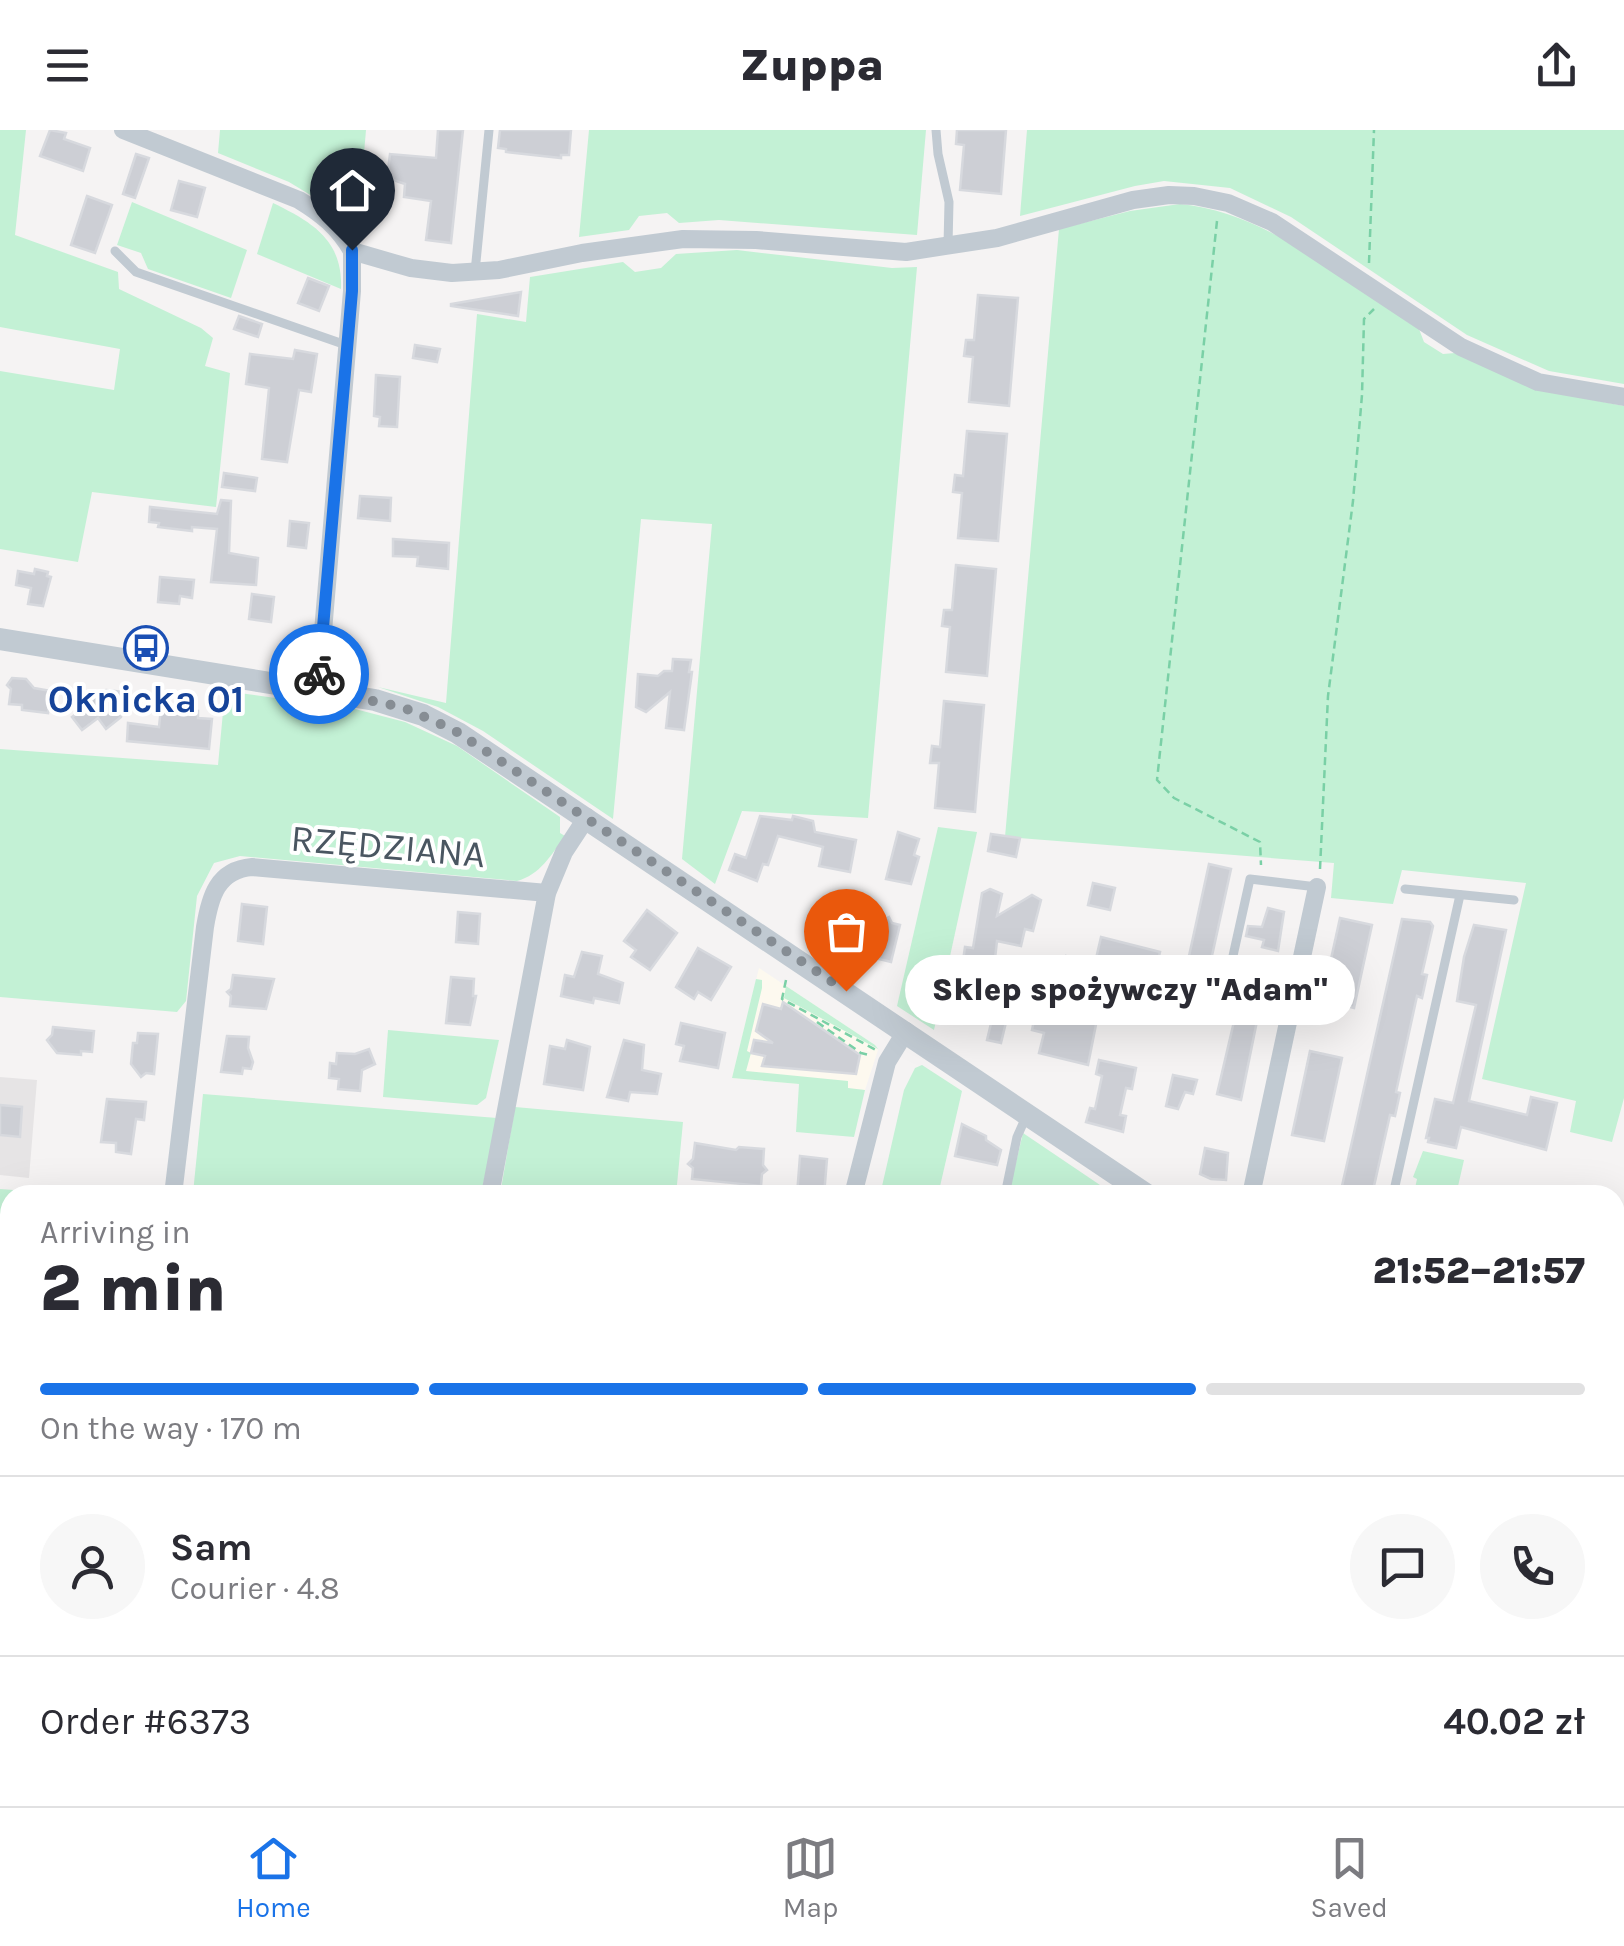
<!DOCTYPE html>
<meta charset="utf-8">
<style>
body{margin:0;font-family:Karla,sans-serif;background:#f7f7f7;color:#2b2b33;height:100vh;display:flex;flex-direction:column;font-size:38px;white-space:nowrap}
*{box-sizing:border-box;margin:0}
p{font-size:32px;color:#7c7c81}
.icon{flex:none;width:55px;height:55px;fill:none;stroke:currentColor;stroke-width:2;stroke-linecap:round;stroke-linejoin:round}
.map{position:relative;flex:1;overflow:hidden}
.drawer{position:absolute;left:0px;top:1055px;width:1625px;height:622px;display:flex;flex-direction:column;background:#fff;border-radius:30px 30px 0 0;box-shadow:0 10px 40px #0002}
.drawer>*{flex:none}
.pin{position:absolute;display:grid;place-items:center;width:85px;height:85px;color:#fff;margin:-102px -42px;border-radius:50% 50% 50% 0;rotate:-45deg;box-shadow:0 0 10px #0007}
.pin .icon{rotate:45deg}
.courier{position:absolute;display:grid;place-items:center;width:100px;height:100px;margin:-50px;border:8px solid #1a73e8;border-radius:50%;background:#fff;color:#222;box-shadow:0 2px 12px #0007}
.bubble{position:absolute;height:70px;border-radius:35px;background:#fff;box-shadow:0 10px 40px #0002;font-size:32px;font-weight:800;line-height:70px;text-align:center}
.headline em{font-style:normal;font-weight:800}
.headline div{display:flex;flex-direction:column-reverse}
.headline{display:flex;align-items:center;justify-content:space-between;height:170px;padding:0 40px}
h1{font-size:65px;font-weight:800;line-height:75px}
.bar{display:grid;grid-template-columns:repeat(4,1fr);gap:15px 10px;align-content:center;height:120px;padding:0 40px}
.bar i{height:12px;border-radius:8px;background:#e1e1e2}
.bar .active{background:#1a73e8}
.bar p{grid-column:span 4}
.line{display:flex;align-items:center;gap:25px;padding:0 40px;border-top:2px solid #e1e1e2}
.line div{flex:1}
.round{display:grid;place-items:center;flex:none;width:105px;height:105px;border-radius:52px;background:#f7f7f7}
header{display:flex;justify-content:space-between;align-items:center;height:130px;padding:0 40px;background:#fff;font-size:45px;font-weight:800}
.tabs{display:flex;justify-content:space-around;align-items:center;height:140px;border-top:2px solid #e1e1e2;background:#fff;font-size:28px;color:#7c7c81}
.tabs a{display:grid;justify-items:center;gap:5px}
.tabs .active{color:#1a73e8}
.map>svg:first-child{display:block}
.commercial{fill:#fdf9ef}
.education{fill:#e6e4e5}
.green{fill:#c3f1d5}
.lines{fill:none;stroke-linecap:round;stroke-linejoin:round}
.stream{stroke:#90daee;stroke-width:5}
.building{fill:#cdcfd5;stroke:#d7d9de;stroke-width:2.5}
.path{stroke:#7ad0a6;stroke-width:2.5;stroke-dasharray:8 5;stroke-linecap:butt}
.service{stroke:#c1cad2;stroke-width:9}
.minor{stroke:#c1cad2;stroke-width:18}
.tertiary{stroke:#c1cad2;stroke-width:22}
.done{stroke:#868d94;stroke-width:10;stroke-dasharray:0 18}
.route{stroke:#1a73e8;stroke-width:12}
.labels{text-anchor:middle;stroke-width:8;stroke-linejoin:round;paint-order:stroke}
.transit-label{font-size:38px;font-weight:bold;fill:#164399;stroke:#fff}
.street-label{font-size:38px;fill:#4a5661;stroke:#fff}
</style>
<header><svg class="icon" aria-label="menu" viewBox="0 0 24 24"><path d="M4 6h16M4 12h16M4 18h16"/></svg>Zuppa<svg class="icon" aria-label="share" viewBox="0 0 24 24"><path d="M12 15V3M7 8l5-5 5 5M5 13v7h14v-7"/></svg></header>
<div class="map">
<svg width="1624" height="1676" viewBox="0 0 1624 1676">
<rect width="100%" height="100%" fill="#f5f3f3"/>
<g class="commercial">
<path d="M759 838 875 915 878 920 865 960 732 948Z"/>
<path d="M1624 1189V1370L1615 1364V1227Z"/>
</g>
<path class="education" d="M0 947 37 950 29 1048 0 1045Z"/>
<g class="green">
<path d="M0 0H26L15 105 118 142 119 159 201 198 213 208 205 236 230 243 216 377 92 362 78 432 0 419V241L114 260 120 219 0 197Z"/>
<path d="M220 0H366L358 94 289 52 218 23Z"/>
<path d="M589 0H926L917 105 719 90 679 93 667 83 639 86 629 100 579 107Z"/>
<path d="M1027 0H1624V254L1549 241 1467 205 1291 87 1230 58 1164 51 1135 56 1020 86Z"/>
<path d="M132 72 247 120 231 168 148 139 141 123 117 115Z"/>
<path d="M273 73C312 92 343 110 341 159L257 124Z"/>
<path d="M1180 74C1269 82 1345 152 1419 199L1424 212 1443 224 1455 223 1532 258 1624 276V968L1612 1012 1570 1002 1576 971 1482 949 1526 753 1402 740 1393 774 1331 768 1334 733 1005 707 1059 99 1130 81Z"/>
<path d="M737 120 892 138 917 137 868 688 742 681 715 754 682 729 712 394 641 389 613 689 483 601 438 577 378 557 446 573 477 184 526 192 530 147 623 132 635 142 661 138 676 124Z"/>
<path d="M225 561 355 579 405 592 457 616 560 687V703L565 706C551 725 540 745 517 751L240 726 214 733 197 766 186 871 177 882 0 867V619L218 635Z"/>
<path d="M938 697 977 702 934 900 897 876Z"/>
<path d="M756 849 762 850V858L747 921 751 923 746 941 848 951V958L865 960 854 1007 796 1002 799 954 732 948Z"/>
<path d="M786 856 875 915 878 919 784 868Z"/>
<path d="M388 900 499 910 486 968 477 975 383 967Z"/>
<path d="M922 935 962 961 938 1065H880L904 960 915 938Z"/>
<path d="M203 964 497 988 481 1065 193 1063Z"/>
<path d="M515 977 683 992 676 1065H500Z"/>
<path d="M1023 1003 1100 1055 1096 1065H1008Z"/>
<path d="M1423 1021 1464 1030 1456 1065 1414 1063 1417 1049 1413 1047Z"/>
<path d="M0 1059 83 1065H10V1668H268L269 1673 305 1676H0Z"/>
<path d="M1615 1405 1624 1412V1676H1293L1296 1668H1615Z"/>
<path d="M902 1668H1052L1050 1676H940V1671Z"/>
<path d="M1081 1668H1279L1277 1676H1079Z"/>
</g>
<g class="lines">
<g class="stream">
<path d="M0 1371 10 1372"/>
<path d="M262 1668V1676"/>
</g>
</g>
<g class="building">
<path d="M50 0 66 3 64 9 90 18 83 41 40 26Z"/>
<path d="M438 0H463L451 113 426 110 431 71 404 67 405 54 387 48 390 24 436 28Z"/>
<path d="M500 0H571L569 25H561V28L506 22V19L498 18Z"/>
<path d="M957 0H1006L1001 64 960 60 964 15 956 14Z"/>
<path d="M136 24 149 28 135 68 123 64Z"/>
<path d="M179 51 205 58 197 87 171 80Z"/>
<path d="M87 66 112 75 95 123 71 115Z"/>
<path d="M308 148 329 156 319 181 298 173Z"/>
<path d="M521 162 518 186 451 176V174Z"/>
<path d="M978 165 1018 168 1009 276 969 272 973 227 964 226 966 210H974Z"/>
<path d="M239 186 262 194 258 207 234 199Z"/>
<path d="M415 215 440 219 437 232 413 228Z"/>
<path d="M295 220 317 224 311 262 299 260 287 332 262 329 269 258 246 254 250 224 293 229Z"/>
<path d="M376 245 400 247 397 297 379 296 380 287 374 286Z"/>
<path d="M967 301 1007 304 998 411 958 408 962 363 953 362 955 345 963 346Z"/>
<path d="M224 343 257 348 255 361 222 357Z"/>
<path d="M360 366 391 368 390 391 358 388Z"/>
<path d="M221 370 231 371 229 423 258 428 256 455 211 452 217 399 192 397V401L158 397 159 393 149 392 150 377 217 384Z"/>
<path d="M290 391 309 393 306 418 288 416Z"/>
<path d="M393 409 449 413 448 439 417 436 418 427 393 426Z"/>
<path d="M956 435 996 439 987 546 946 542 950 497 942 496 944 480H952Z"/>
<path d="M35 439 48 442 47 446 51 447 43 476 28 474 31 458 16 455 18 441 34 444Z"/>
<path d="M160 447 194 450 192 468 180 466 179 474 158 472Z"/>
<path d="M252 464 274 467 271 492 249 489Z"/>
<path d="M673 529 691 530 689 542H692L684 600 666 598 670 562 646 582 636 577 638 544 658 546 664 541H672Z"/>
<path d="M12 548 26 549 34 558 51 561 48 583 22 580V575L9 574 11 559 7 555Z"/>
<path d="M106 560 125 562 121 587 106 599 98 588 82 600 72 587 84 578 74 564 96 568Z"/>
<path d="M944 571 984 575 975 682 935 678 939 633H930L932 616 940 617Z"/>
<path d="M161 578 198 581V588L212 589 209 619 127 611 128 593 159 597Z"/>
<path d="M760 686 792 690 793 686 813 691 815 702 856 710 850 742 819 736 823 717 778 706 768 735 763 734 757 751 729 740 735 724 746 728Z"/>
<path d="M898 702 919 709 914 725 919 727 911 754 886 749Z"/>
<path d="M991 704 1020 708 1016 727 988 721Z"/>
<path d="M1209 734 1231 739 1201 876 1179 872Z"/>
<path d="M1093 753 1115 758 1110 780 1088 775Z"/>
<path d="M990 759 1002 764 997 786 1032 765 1041 770 1033 801 1025 799 1021 816 997 811 993 846 983 890 966 886 977 840 972 839 973 833 963 831 965 817 973 818 982 763Z"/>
<path d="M242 774 267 777 263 814 238 811Z"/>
<path d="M1268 778 1284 782 1278 821 1262 817 1264 810 1246 806 1248 796 1262 797Z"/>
<path d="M647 780 677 803 650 840 631 827 636 820 624 811Z"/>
<path d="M458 782 480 784 478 814 456 812Z"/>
<path d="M889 787 892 793 900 795 891 832 867 826 875 789 882 791Z"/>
<path d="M1340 788 1372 795 1354 878 1322 870Z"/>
<path d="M1402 789 1430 792 1433 796 1422 844 1427 845 1422 868 1417 866 1396 962 1400 963 1395 986 1390 985 1372 1065H1340Z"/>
<path d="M1474 795 1506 800 1469 971 1527 985 1531 967 1557 973 1546 1020 1461 997 1456 1018 1428 1012 1429 1008H1426L1435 969 1453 973 1476 875 1457 871 1464 827Z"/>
<path d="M1101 807 1160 822 1149 871 1166 875 1162 893 1131 887 1139 846 1107 839 1088 935 1039 923 1044 903 1032 900 1044 839 1062 843 1066 826 1095 833Z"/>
<path d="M698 818 731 837 711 870 698 862 694 869 676 857Z"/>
<path d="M582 822 602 826 598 844 623 853 619 873 594 868 593 873 561 866 565 845 574 847Z"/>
<path d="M233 845 274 849 266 879 230 876 231 866 227 862 231 859Z"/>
<path d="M451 847 474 849 473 866H476L470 895 446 893Z"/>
<path d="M1243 853 1267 859 1258 886 1241 970 1217 964Z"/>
<path d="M783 872 860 925 856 944 762 936 765 926 751 923 754 910 773 913 756 901 763 874 781 879Z"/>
<path d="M994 881 1008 884 1001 913 987 910Z"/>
<path d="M681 893 725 903 718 938 680 931 684 916 676 914Z"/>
<path d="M53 897 94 901 92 922 81 921V925L57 923 47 910 52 905Z"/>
<path d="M138 903 158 904 154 944 146 943 141 947 131 934 133 913H137Z"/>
<path d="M227 906 249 907 248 918 253 932 251 939 243 938 242 944 221 942Z"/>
<path d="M567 910 590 917 583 960 544 954 550 916 565 919Z"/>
<path d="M624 910 644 915 642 940 661 944 657 964 630 962 628 971 607 967Z"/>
<path d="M369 919 375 934 362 940 360 961 338 959 339 949 329 948 330 933 336 934 337 923 355 924Z"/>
<path d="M1310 921 1342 928 1324 1011 1292 1005Z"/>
<path d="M1099 930 1136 938 1132 959 1126 958 1120 985 1126 986 1123 1002 1086 992 1090 978 1095 979 1102 946 1096 944Z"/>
<path d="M1173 945 1197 950 1193 964 1185 962 1178 979 1166 976Z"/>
<path d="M107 969 146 972 144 990 136 989 131 1024 116 1022V1013L101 1012Z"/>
<path d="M0 975 22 977 20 1007 0 1005Z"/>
<path d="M962 994 986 1006V1010L1001 1020 997 1035 955 1026Z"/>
<path d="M695 1013 736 1020 739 1017 764 1019 763 1035 767 1040 762 1044 761 1056 692 1049 693 1038 688 1034 693 1029Z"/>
<path d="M1205 1018 1228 1023 1226 1050 1211 1049 1200 1044Z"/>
<path d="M800 1026 827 1029 824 1065H797Z"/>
</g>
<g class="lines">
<g class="path">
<path d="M1217 91 1157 650 1174 668 1260 712 1261 735"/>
<path d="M1369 133 1374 0"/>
<path d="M1320 739 1328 566 1353 371 1362 265 1364 189 1374 179"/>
<path d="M786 850 782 869 876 920"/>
<path d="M817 892 861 923 869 925"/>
<path d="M1286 1676 1288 1668"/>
</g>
<g class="service">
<path d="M936 0 938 24 949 72 948 115"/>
<path d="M115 121 136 142 346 215"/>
<path d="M475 142 489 0"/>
<path d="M1405 759 1514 770"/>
<path d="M1223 871 1250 749 1317 757"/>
<path d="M1005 1065 1017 1007 1026 987"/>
<path d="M1393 1065 1460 765"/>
</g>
<g class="minor">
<path d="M123 0 299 70C322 84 338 97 352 121L411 138 452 143 499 140 582 123 683 109 756 110 906 122 997 108 1133 70 1169 65 1194 66 1228 73 1272 92 1461 217 1538 252 1624 267"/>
<path d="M318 560 352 161V121"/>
<path d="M173 1065 205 797C210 767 217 740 252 737L547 763"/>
<path d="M490 1065 547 763 564 722 587 687"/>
<path d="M853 1065 887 932 906 901"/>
<path d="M1251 1065 1317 757"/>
<path d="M440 1676 441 1668"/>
<path d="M716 1676 718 1668"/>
<path d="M1067 1676 1070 1668"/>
</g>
<g class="tertiary">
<path d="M0 509 375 570 423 585 458 603 1147 1065"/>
<path d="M1615 1384 1624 1390"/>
</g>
</g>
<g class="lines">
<path class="done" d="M319 544 318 560 402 577 454 600 846 861"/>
<path class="route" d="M319 544 352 161V120"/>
</g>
<defs>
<g id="bus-ring" transform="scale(2.25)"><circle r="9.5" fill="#fff" stroke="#1a4fb4" stroke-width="1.5"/><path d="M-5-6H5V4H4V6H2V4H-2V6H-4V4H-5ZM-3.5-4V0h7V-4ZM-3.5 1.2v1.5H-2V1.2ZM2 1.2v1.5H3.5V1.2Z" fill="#1a4fb4"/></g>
</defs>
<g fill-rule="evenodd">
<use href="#bus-ring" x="146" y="518"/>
</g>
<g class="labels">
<g class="transit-label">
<text x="146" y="582">Oknicka 01</text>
</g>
<g class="street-label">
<text transform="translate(388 716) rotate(5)" y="13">RZĘDZIANA</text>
</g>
</g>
</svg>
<div class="pin" style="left:846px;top:861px;background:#ea580c"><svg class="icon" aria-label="bag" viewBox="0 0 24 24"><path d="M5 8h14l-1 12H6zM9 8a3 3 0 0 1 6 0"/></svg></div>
<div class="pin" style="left:352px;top:120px;background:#1f2937"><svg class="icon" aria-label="home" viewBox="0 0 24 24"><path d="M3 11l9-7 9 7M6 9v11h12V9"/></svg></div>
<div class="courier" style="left:319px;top:544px"><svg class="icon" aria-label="bike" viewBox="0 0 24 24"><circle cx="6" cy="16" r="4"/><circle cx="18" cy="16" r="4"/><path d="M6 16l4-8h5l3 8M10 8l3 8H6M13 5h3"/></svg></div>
<div class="bubble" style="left:905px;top:825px;width:450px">Sklep spożywczy &quot;Adam&quot;</div>
<section class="drawer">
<div class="headline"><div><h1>2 min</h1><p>Arriving in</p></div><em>21:52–21:57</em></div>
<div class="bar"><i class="active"></i><i class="active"></i><i class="active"></i><i></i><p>On the way · 170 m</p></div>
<div class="line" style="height:180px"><a class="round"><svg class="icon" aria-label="person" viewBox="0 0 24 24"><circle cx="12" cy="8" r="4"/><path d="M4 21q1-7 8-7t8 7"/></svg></a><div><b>Sam</b><p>Courier · 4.8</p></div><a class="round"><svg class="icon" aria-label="chat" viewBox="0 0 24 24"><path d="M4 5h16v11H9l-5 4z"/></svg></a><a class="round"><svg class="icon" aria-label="phone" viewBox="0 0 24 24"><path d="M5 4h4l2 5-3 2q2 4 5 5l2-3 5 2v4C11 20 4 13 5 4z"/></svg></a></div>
<div class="line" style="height:130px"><div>Order #6373</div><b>40.02 zł</b></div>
</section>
</div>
<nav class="tabs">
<a class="active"><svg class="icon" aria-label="home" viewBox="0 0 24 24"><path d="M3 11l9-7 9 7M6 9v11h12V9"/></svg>Home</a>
<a><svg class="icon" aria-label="map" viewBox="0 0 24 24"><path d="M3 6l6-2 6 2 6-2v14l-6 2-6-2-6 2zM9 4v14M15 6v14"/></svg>Map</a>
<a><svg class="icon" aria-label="saved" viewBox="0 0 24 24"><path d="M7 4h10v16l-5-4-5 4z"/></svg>Saved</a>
</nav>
